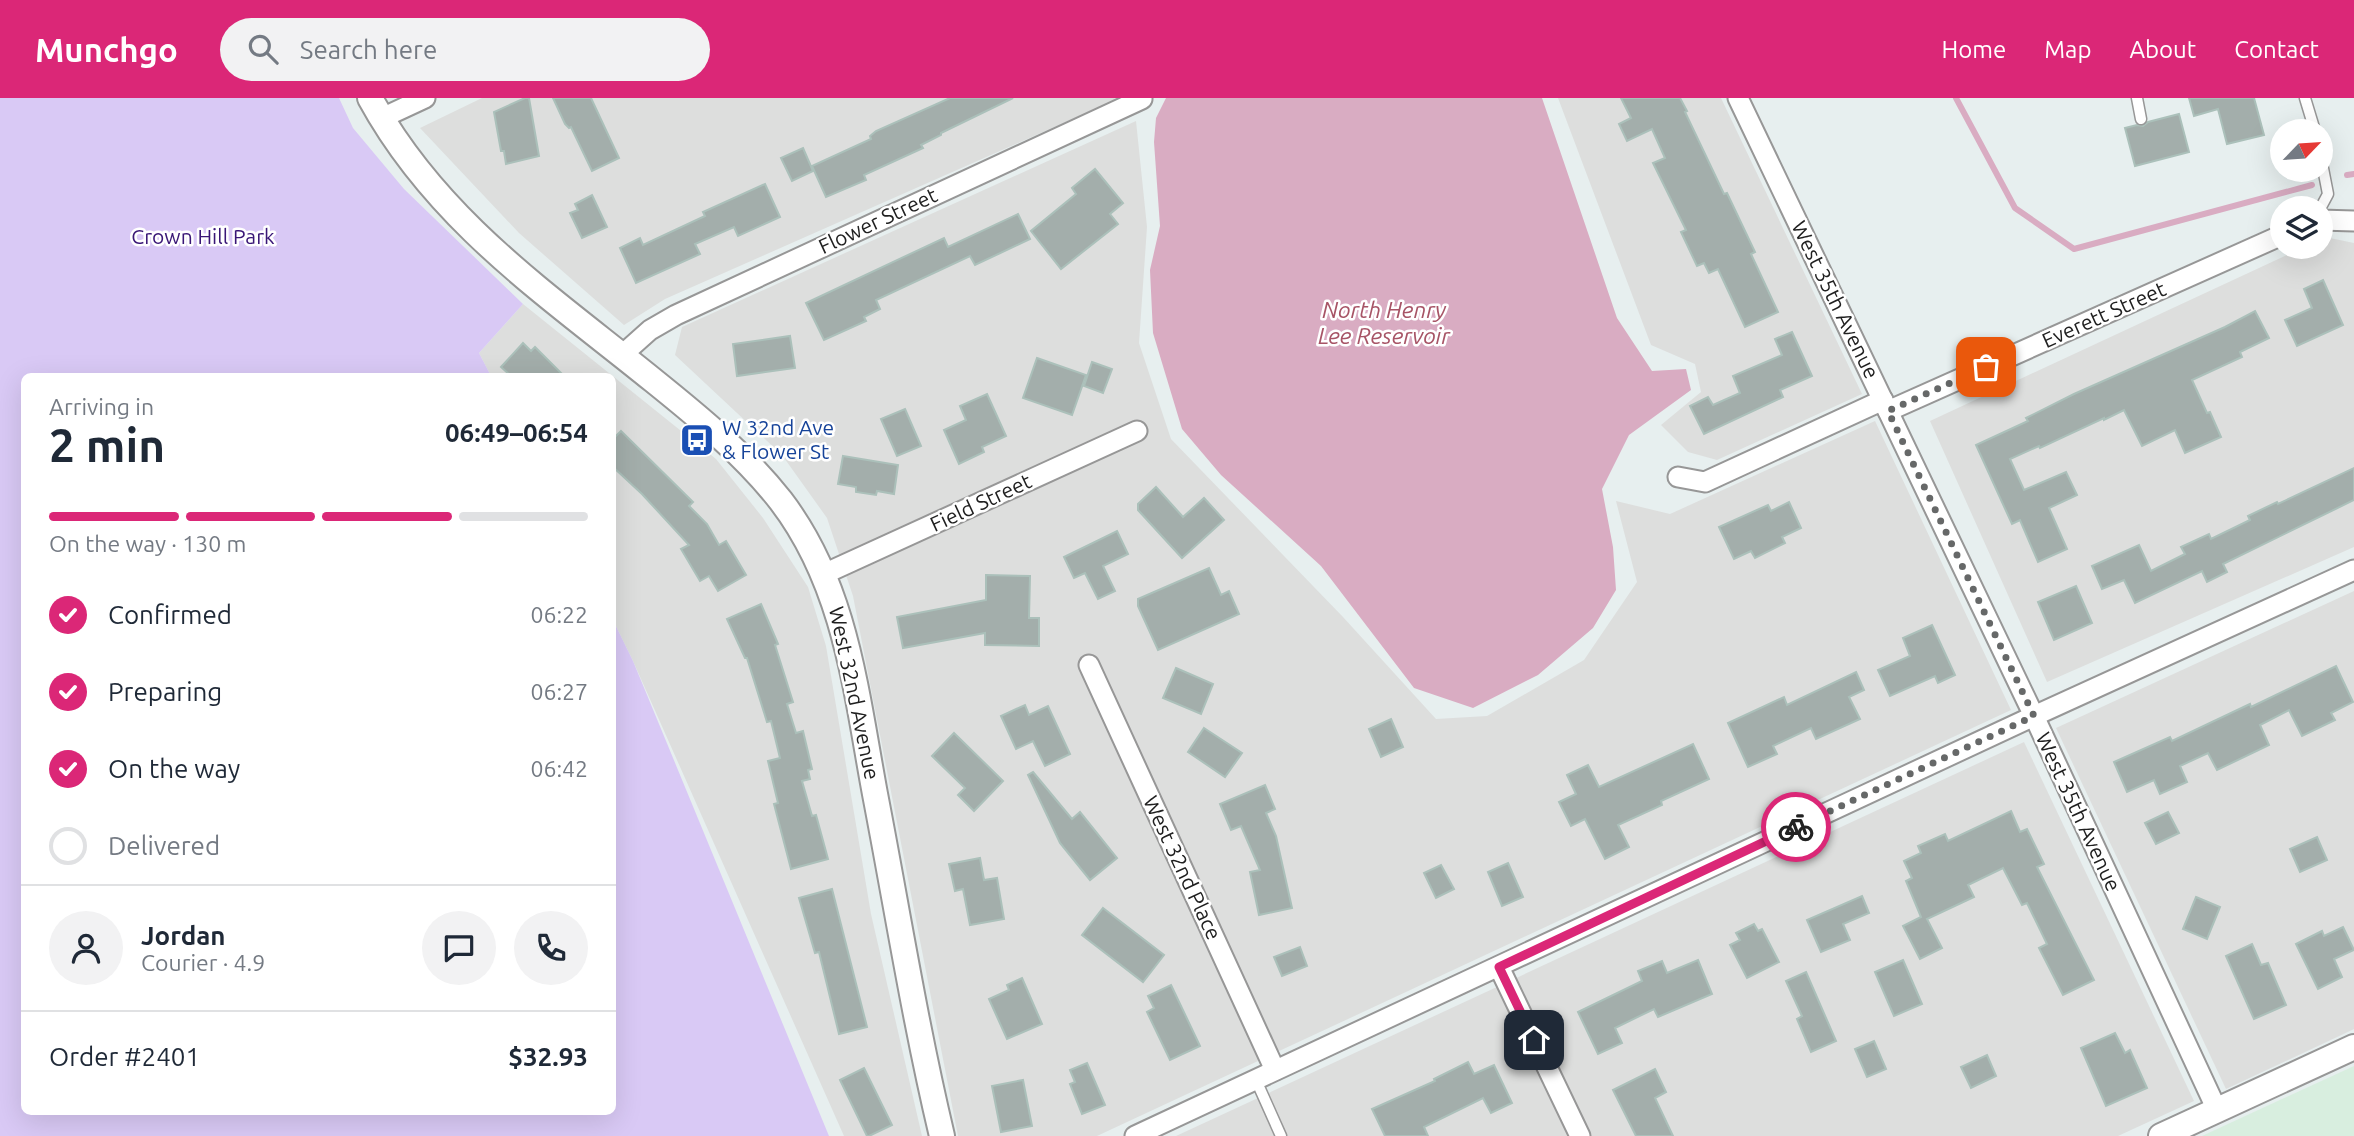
<!DOCTYPE html>
<meta charset="utf-8">
<style>
body{margin:0;font-family:Ubuntu,sans-serif;background:#f2f2f3;color:#1f2937;height:100vh;display:flex;flex-direction:column;font-size:26px;white-space:nowrap}
*{box-sizing:border-box;margin:0}
p{font-size:23px;color:#747a83}
.icon{flex:none;width:38px;height:38px;fill:none;stroke:currentColor;stroke-width:2;stroke-linecap:round;stroke-linejoin:round}
.map{position:relative;flex:1;overflow:hidden}
.details{position:absolute;left:21px;top:275px;width:595px;height:742px;display:flex;flex-direction:column;background:#fff;border-radius:10px;box-shadow:0 7px 28px #0002}
.details>*{flex:none}
.needle{width:46px;rotate:65deg}
.controls{position:absolute;left:2270px;top:21px;display:grid;gap:14px}
.controls a{display:grid;place-items:center;width:63px;height:63px;border-radius:50%;background:#fff;box-shadow:0 7px 28px #0002;font-size:35px}
.pin{position:absolute;display:grid;place-items:center;width:60px;height:60px;color:#fff;margin:-30px;border-radius:14px;box-shadow:0 4px 10px #0006}
.courier{position:absolute;display:grid;place-items:center;width:70px;height:70px;margin:-35px;border:5px solid #db2777;border-radius:50%;background:#fff;color:#222;box-shadow:0 2px 9px #0007}
.headline em{font-style:normal;font-weight:600}
.headline div{display:flex;flex-direction:column-reverse}
.headline{display:flex;align-items:center;justify-content:space-between;height:119px;padding:0 28px}
h1{font-size:46px;font-weight:600;line-height:52px}
.bar{display:grid;grid-template-columns:repeat(4,1fr);gap:10px 7px;align-content:center;height:84px;padding:0 28px}
.bar i{height:9px;border-radius:5px;background:#e0e1e3}
.bar .current{background:#db2777}
.bar p{grid-column:span 4}
.line{display:flex;align-items:center;gap:18px;padding:0 28px;border-top:2px solid #e0e1e3}
.line div{flex:1}
.round{display:grid;place-items:center;flex:none;width:74px;height:74px;border-radius:37px;background:#f2f2f3}
ol{padding:0 28px;list-style:none}
li{display:flex;align-items:center;gap:21px;height:77px}
li p{margin-inline-start:auto}
li .icon{padding:7px;border-radius:50%;background:#db2777;color:#fff;stroke-width:4}
li:last-child{color:#747a83}
li i{width:38px;height:38px;border:4px solid #e0e1e3;border-radius:50%}
header{display:flex;align-items:center;gap:42px;box-sizing:border-box;height:98px;padding:0 35px;background:#db2777;color:#fff}
header strong{font-size:33px}
nav{display:flex;gap:38px;margin-inline-start:auto;font-size:24px}
.search{width:490px;height:63px;background:#f2f2f3;display:flex;align-items:center;gap:18px;box-sizing:border-box;padding:0 24px;border-radius:38px;color:#747a83;font-size:26px}
.map>svg:first-child{display:block}
.residential{fill:#dddedd}
.commercial{fill:#d8eedf}
.park{fill:#d9c9f5}
.water{fill:#d9acc2}
.lines{fill:none;stroke-linecap:round;stroke-linejoin:round}
.stream{stroke:#d9acc2;stroke-width:6}
.building{fill:#a3aeab;stroke:#abc0ba;stroke-width:2}
.service-casing{stroke:#979797;stroke-width:13}
.minor-casing{stroke:#979797;stroke-width:23}
.tertiary-casing{stroke:#979797;stroke-width:28}
.service{stroke:#fff;stroke-width:10}
.minor{stroke:#fff;stroke-width:19}
.tertiary{stroke:#fff;stroke-width:24}
.done{stroke:#666868;stroke-width:7;stroke-dasharray:0 12.6}
.route{stroke:#db2777;stroke-width:9}
.labels{text-anchor:middle;stroke-width:5;stroke-linejoin:round;paint-order:stroke}
.street-label{font-size:21px;fill:#202020;stroke:#fff}
.park-label{font-size:21px;fill:#391676;stroke:#fff}
.transit-label{font-size:21px;fill:#164399;stroke:#fff;text-anchor:start}
.water-label{font-size:23px;font-style:italic;fill:#a75466;stroke:#fff}
</style>
<header>
<strong>Munchgo</strong>
<div class="search"><svg class="icon" aria-label="search" viewBox="0 0 24 24"><circle cx="10" cy="10" r="6"/><path d="M15 15l6 6"/></svg>Search here</div>
<nav><a>Home</a><a>Map</a><a>About</a><a>Contact</a></nav>
</header>
<div class="map">
<svg width="2354" height="1038" viewBox="0 0 2354 1038">
<rect width="100%" height="100%" fill="#e7efef"/>
<g class="residential">
<path d="M482 0H1120L665 201 624 227 519 135 420 30Z"/>
<path d="M1558 0H1721L1862 296 1717 362 1688 354 1661 327 1701 294 1695 266 1651 247Z"/>
<path d="M1136 23 1147 129 1139 245 1171 341 1343 519 1436 621 1487 618 1584 562 1637 484 1616 403 1670 416 1875 323 2011 612 1097 1038H958L853 498 827 420 782 357 675 257 682 229Z"/>
<path d="M2325 139 2354 145V449L2047 584 1930 323 2304 149H2320L2321 141Z"/>
<path d="M523 206 716 361 763 420 808 489 826 548 871 816 922 1038H844L633 563 613 522 612 278H491L479 255Z"/>
<path d="M2354 493V931L2226 991 2056 630Z"/>
<path d="M2024 644 2194 1003 2118 1038H1176Z"/>
</g>
<path class="commercial" d="M2354 968V1038H2202L2243 1019Z"/>
<path class="park" d="M0 0H339L353 30 404 91 523 206 479 255 491 278H24V1013H612L613 522 633 563 829 1038H0Z"/>
<path class="water" d="M1166 0H1542L1617 220 1652 273 1686 271 1691 292 1629 337 1602 391 1613 449 1616 492 1593 530 1538 577 1473 610 1414 590 1321 468 1221 377 1182 331 1153 235 1150 172 1160 128 1154 44 1156 20Z"/>
<g class="lines">
<g class="stream">
<path d="M1956 0 2015 110 2074 151 2312 87"/>
<path d="M2347 77 2354 76"/>
</g>
</g>
<g class="building">
<path d="M525 0H529L539 58 506 66 504 53H501L494 14Z"/>
<path d="M553 0H591L619 60 592 73 571 29 569 30 565 26Z"/>
<path d="M950 0H1013L941 35V37L921 47 923 50 864 77 866 82 826 99 812 68 871 41 870 38 876 33Z"/>
<path d="M1621 0H1680L1687 13 1685 14 1724 96 1727 95 1755 154 1751 156 1778 214 1745 229 1718 171 1709 175 1704 165 1697 168 1681 134 1686 132 1653 65 1665 60 1652 31 1627 43 1619 26 1631 20Z"/>
<path d="M2189 0H2254L2264 37 2227 46 2218 11 2194 18Z"/>
<path d="M2179 16 2189 54 2135 68 2125 30 2137 27 2143 28 2148 24Z"/>
<path d="M803 50 813 73 792 83 781 60Z"/>
<path d="M1095 71 1123 105 1110 116 1118 126 1061 171 1031 133 1076 96 1072 90Z"/>
<path d="M765 86 780 119 738 138 734 129 695 146 700 156 636 185 620 150 640 140 643 147 705 118 703 114Z"/>
<path d="M592 97 607 129 582 140 570 115 578 112 575 106Z"/>
<path d="M1018 116 1030 141 975 167 970 158 876 202 880 211 864 219 866 223 824 242 806 205 944 140 948 149Z"/>
<path d="M2323 182 2343 227 2297 248 2285 222 2312 210 2304 191Z"/>
<path d="M2255 213 2269 240 2240 254 2242 259 2192 282 2207 315 2210 314 2221 339 2185 355 2175 332 2142 348 2124 312 2104 322V320L2040 350 2039 348 2010 361 2024 392 2066 374 2077 397 2049 410 2067 451 2038 464 2020 422 2012 426 1976 347 2028 323 2026 320 2074 296 2225 229Z"/>
<path d="M1792 234 1812 278 1780 292 1783 299 1704 336 1690 308 1708 299 1713 307 1740 295 1733 278 1782 257 1775 241Z"/>
<path d="M790 238 795 270 737 278 733 246Z"/>
<path d="M523 245 531 253 535 249 564 278H511L501 269Z"/>
<path d="M1037 260 1086 277 1072 317 1023 300Z"/>
<path d="M1092 264 1112 271 1103 295 1084 288Z"/>
<path d="M987 296 1006 338 982 349 984 354 959 366 944 332 966 322 960 308Z"/>
<path d="M905 311 921 348 897 358 881 321Z"/>
<path d="M621 333 693 404 689 408 707 426 719 447 726 443 746 477 718 493 709 478 700 483 681 451 689 447 642 396 612 368V342Z"/>
<path d="M843 358 898 367 894 396 877 393 876 397 856 394V389L838 386Z"/>
<path d="M2354 370V402L2223 466 2227 474 2207 484 2202 473 2135 505 2124 482 2102 491 2092 468 2139 447 2151 473 2185 456 2181 449 2209 436 2211 441 2250 422 2248 418 2277 404 2278 406Z"/>
<path d="M1156 389 1183 419 1204 400 1224 422 1182 460 1138 412V406Z"/>
<path d="M1789 404 1801 430 1782 439 1785 445 1755 460 1751 453 1734 461 1719 429 1768 407 1771 413Z"/>
<path d="M1117 433 1128 456 1103 468 1115 493 1098 501 1085 475 1074 480 1064 459Z"/>
<path d="M1209 470 1221 497 1229 493 1239 516 1158 552 1138 508V501Z"/>
<path d="M986 477 1030 478 1029 520H1039V548L985 547V535L903 550 897 519 986 502Z"/>
<path d="M2076 488 2092 525 2054 542 2038 504Z"/>
<path d="M761 506 778 546 775 547 793 604 787 606 796 635 803 633 812 671 808 672 810 681 802 683 812 718 816 717 828 761 791 771 774 706 778 705 768 663 780 660 771 623 767 624 747 560H745L727 521Z"/>
<path d="M1932 527 1955 577 1938 585 1935 578 1890 598 1878 572 1910 558 1903 540Z"/>
<path d="M2336 568 2353 604 2331 615 2335 622 2302 638 2289 612 2260 627 2269 647 2217 672 2208 655 2180 668 2187 684 2160 696 2154 682 2127 694 2114 664 2170 639 2172 643 2250 606 2251 609Z"/>
<path d="M1176 570 1213 586 1201 616 1163 600Z"/>
<path d="M1856 574 1864 592 1849 599 1860 621 1816 641 1811 630 1773 648 1777 656 1748 669 1728 625 1784 599 1787 607Z"/>
<path d="M1025 607 1029 617 1048 608 1070 656 1045 668 1033 643 1016 651 1001 618Z"/>
<path d="M1391 621 1403 649 1381 659 1369 631Z"/>
<path d="M1204 630 1242 655 1225 679 1188 654Z"/>
<path d="M954 635 1003 683 974 713 958 697 965 690 932 658Z"/>
<path d="M1693 646 1709 681 1661 703 1662 707 1618 727 1629 749 1605 761 1585 721 1571 728 1559 704 1576 696 1567 677 1588 667 1599 689Z"/>
<path d="M1033 674 1072 721 1080 714 1117 760 1090 782 1060 745 1028 677Z"/>
<path d="M1265 687 1275 711 1266 715 1276 738 1292 810 1259 817 1250 774 1260 772 1241 728 1231 732 1220 706Z"/>
<path d="M2011 713 2020 734 2027 731 2044 766 2037 769 2094 882 2063 897 2039 850 2047 846 2027 805 2022 807 2003 770 1968 787 1974 799 1927 821 1942 850 1920 861 1903 828 1921 819 1906 783 1912 780 1904 763 1921 755 1918 748 1945 736 1948 743Z"/>
<path d="M2168 714 2179 735 2156 746 2145 725Z"/>
<path d="M2317 739 2327 762 2300 774 2290 751Z"/>
<path d="M980 760 984 782 997 780 1004 821 970 827 963 791 955 793 949 766Z"/>
<path d="M1508 765 1523 799 1502 808 1488 774Z"/>
<path d="M1441 767 1454 791 1436 800 1424 775Z"/>
<path d="M832 791 867 929 839 936 819 854 815 855 799 800Z"/>
<path d="M1862 798 1869 815 1843 826 1850 842 1821 854 1807 822Z"/>
<path d="M2196 799 2220 809 2207 841 2183 831Z"/>
<path d="M1103 810 1164 857 1143 884 1082 837Z"/>
<path d="M1754 826 1758 833 1762 831 1779 864 1747 880 1730 847 1740 842 1736 835Z"/>
<path d="M2343 829 2354 852 2334 861 2342 879 2318 891 2296 846 2322 833 2324 838Z"/>
<path d="M2252 846 2261 867 2268 865 2286 907 2254 921 2226 858Z"/>
<path d="M1300 849 1307 868 1282 878 1274 859Z"/>
<path d="M1698 862 1712 896 1658 919 1654 911 1615 930 1622 945 1598 956 1578 914 1642 883 1638 873 1662 863 1667 875Z"/>
<path d="M1903 862 1922 906 1894 918 1875 874Z"/>
<path d="M1806 874 1836 943 1811 954 1797 921 1802 918 1786 883Z"/>
<path d="M1022 880 1042 926 1007 941 989 901 1009 892 1007 887Z"/>
<path d="M1171 887 1200 948 1170 962 1147 914 1154 910 1148 898Z"/>
<path d="M2115 935 2125 955 2130 952 2147 990 2106 1008 2081 950Z"/>
<path d="M1874 943 1886 971 1867 979 1855 951Z"/>
<path d="M1987 957 1996 978 1971 990 1961 969Z"/>
<path d="M1468 964 1474 976 1494 967 1512 1005 1491 1015 1483 1000 1424 1029 1428 1038H1385L1372 1011 1435 983 1434 981Z"/>
<path d="M1087 965 1105 1007 1082 1016 1070 986 1075 984 1070 972Z"/>
<path d="M864 970 892 1027 869 1038H867L840 982Z"/>
<path d="M1655 971 1666 994 1655 1000 1673 1038H1636L1613 992Z"/>
<path d="M1023 982 1032 1028 1001 1034 992 988Z"/>
</g>
<g class="lines">
<g class="service-casing">
<g id="service">
<path d="M2137 0 2141 21"/>
<path d="M2305 0 2315 33"/>
<path d="M2320 55 2328 96 2320 111"/>
<path d="M1256 982 1281 1038"/>
</g>
</g>
<g class="minor-casing">
<g id="minor">
<path d="M1738 0 2034 618 2217 1012"/>
<path d="M382 20 425 0"/>
<path d="M2320 122 2354 123"/>
<path d="M622 257 650 232 676 217 1142 1"/>
<path d="M1888 313 2282 137"/>
<path d="M1678 379 1705 384 1883 302"/>
<path d="M824 476 1137 333"/>
<path d="M1089 567 1275 972"/>
<path d="M1499 869 1580 1038"/>
<path d="M1135 1038 2034 618 2354 472"/>
</g>
</g>
<g class="tertiary-casing">
<g id="tertiary">
<path d="M370 0C437 123 548 197 654 283 700 320 745 357 781 403 846 488 856 594 875 696 897 810 915 925 942 1038"/>
<path d="M2161 1038 2354 949"/>
</g>
</g>
<use href="#service" class="service"/>
<use href="#minor" class="minor"/>
<use href="#tertiary" class="tertiary"/>
</g>
<g class="lines">
<path class="done" d="M1796 729 2034 618 1888 313 1986 269"/>
<path class="route" d="M1534 942 1499 869 1796 729"/>
</g>
<defs>
<g id="bus-square" transform="scale(1.75)"><rect x="-9" y="-9" width="18" height="18" rx="4" fill="#1a4fb4" stroke="#fff"/><path d="M-5-6H5V4H4V6H2V4H-2V6H-4V4H-5ZM-3.5-4V0h7V-4ZM-3.5 1.2v1.5H-2V1.2ZM2 1.2v1.5H3.5V1.2Z" fill="#fff"/></g>
</defs>
<g fill-rule="evenodd">
<use href="#bus-square" x="697" y="342"/>
</g>
<g class="labels">
<g class="street-label">
<text transform="translate(878 123) rotate(-25)" y="7">Flower Street</text>
<text transform="translate(1835 202) rotate(64)" y="7">West 35th Avenue</text>
<text transform="translate(2104 217) rotate(-24)" y="7">Everett Street</text>
<text transform="translate(981 405) rotate(-25)" y="7">Field Street</text>
<text transform="translate(854 595) rotate(78)" y="7">West 32nd Avenue</text>
<text transform="translate(2078 714) rotate(65)" y="7">West 35th Avenue</text>
<text transform="translate(1182 770) rotate(65)" y="7">West 32nd Place</text>
</g>
<g class="park-label">
<text x="203" y="146">Crown Hill Park</text>
</g>
<g class="transit-label">
<text x="722" y="337">W 32nd Ave<tspan x="722" dy="24">&amp; Flower St</tspan></text>
</g>
<g class="water-label">
<text x="1384" y="220">North Henry<tspan x="1384" dy="26">Lee Reservoir</tspan></text>
</g>
</g>
</svg>
<div class="controls">
<a><svg class="needle" viewBox="-14 -14 28 28"><path d="M0-13l5 13h-10z" fill="#e53935"/><path d="M0 13l5-13h-10z" fill="#747a83"/></svg></a>
<a><svg class="icon" aria-label="layers" viewBox="0 0 24 24"><path d="M12 4l9 5-9 5-9-5zM3 14l9 5 9-5"/></svg></a>
</div>
<div class="pin" style="left:1986px;top:269px;background:#ea580c"><svg class="icon" aria-label="bag" viewBox="0 0 24 24"><path d="M5 8h14l-1 12H6zM9 8a3 3 0 0 1 6 0"/></svg></div>
<div class="pin" style="left:1534px;top:942px;background:#1f2937"><svg class="icon" aria-label="home" viewBox="0 0 24 24"><path d="M3 11l9-7 9 7M6 9v11h12V9"/></svg></div>
<div class="courier" style="left:1796px;top:729px"><svg class="icon" aria-label="bike" viewBox="0 0 24 24"><circle cx="6" cy="16" r="4"/><circle cx="18" cy="16" r="4"/><path d="M6 16l4-8h5l3 8M10 8l3 8H6M13 5h3"/></svg></div>
<section class="details">
<div class="headline"><div><h1>2 min</h1><p>Arriving in</p></div><em>06:49–06:54</em></div>
<div class="bar"><i class="current"></i><i class="current"></i><i class="current"></i><i></i><p>On the way · 130 m</p></div>
<ol>
<li><svg class="icon" aria-label="check" viewBox="0 0 24 24"><path d="M5 12l5 5 9-10"/></svg>Confirmed<p>06:22</p></li>
<li><svg class="icon" aria-label="check" viewBox="0 0 24 24"><path d="M5 12l5 5 9-10"/></svg>Preparing<p>06:27</p></li>
<li><svg class="icon" aria-label="check" viewBox="0 0 24 24"><path d="M5 12l5 5 9-10"/></svg>On the way<p>06:42</p></li>
<li><i></i>Delivered</li>
</ol>
<div class="line" style="height:126px"><a class="round"><svg class="icon" aria-label="person" viewBox="0 0 24 24"><circle cx="12" cy="8" r="4"/><path d="M4 21q1-7 8-7t8 7"/></svg></a><div><b>Jordan</b><p>Courier · 4.9</p></div><a class="round"><svg class="icon" aria-label="chat" viewBox="0 0 24 24"><path d="M4 5h16v11H9l-5 4z"/></svg></a><a class="round"><svg class="icon" aria-label="phone" viewBox="0 0 24 24"><path d="M5 4h4l2 5-3 2q2 4 5 5l2-3 5 2v4C11 20 4 13 5 4z"/></svg></a></div>
<div class="line" style="height:91px"><div>Order #2401</div><b>$32.93</b></div>
</section>
</div>
